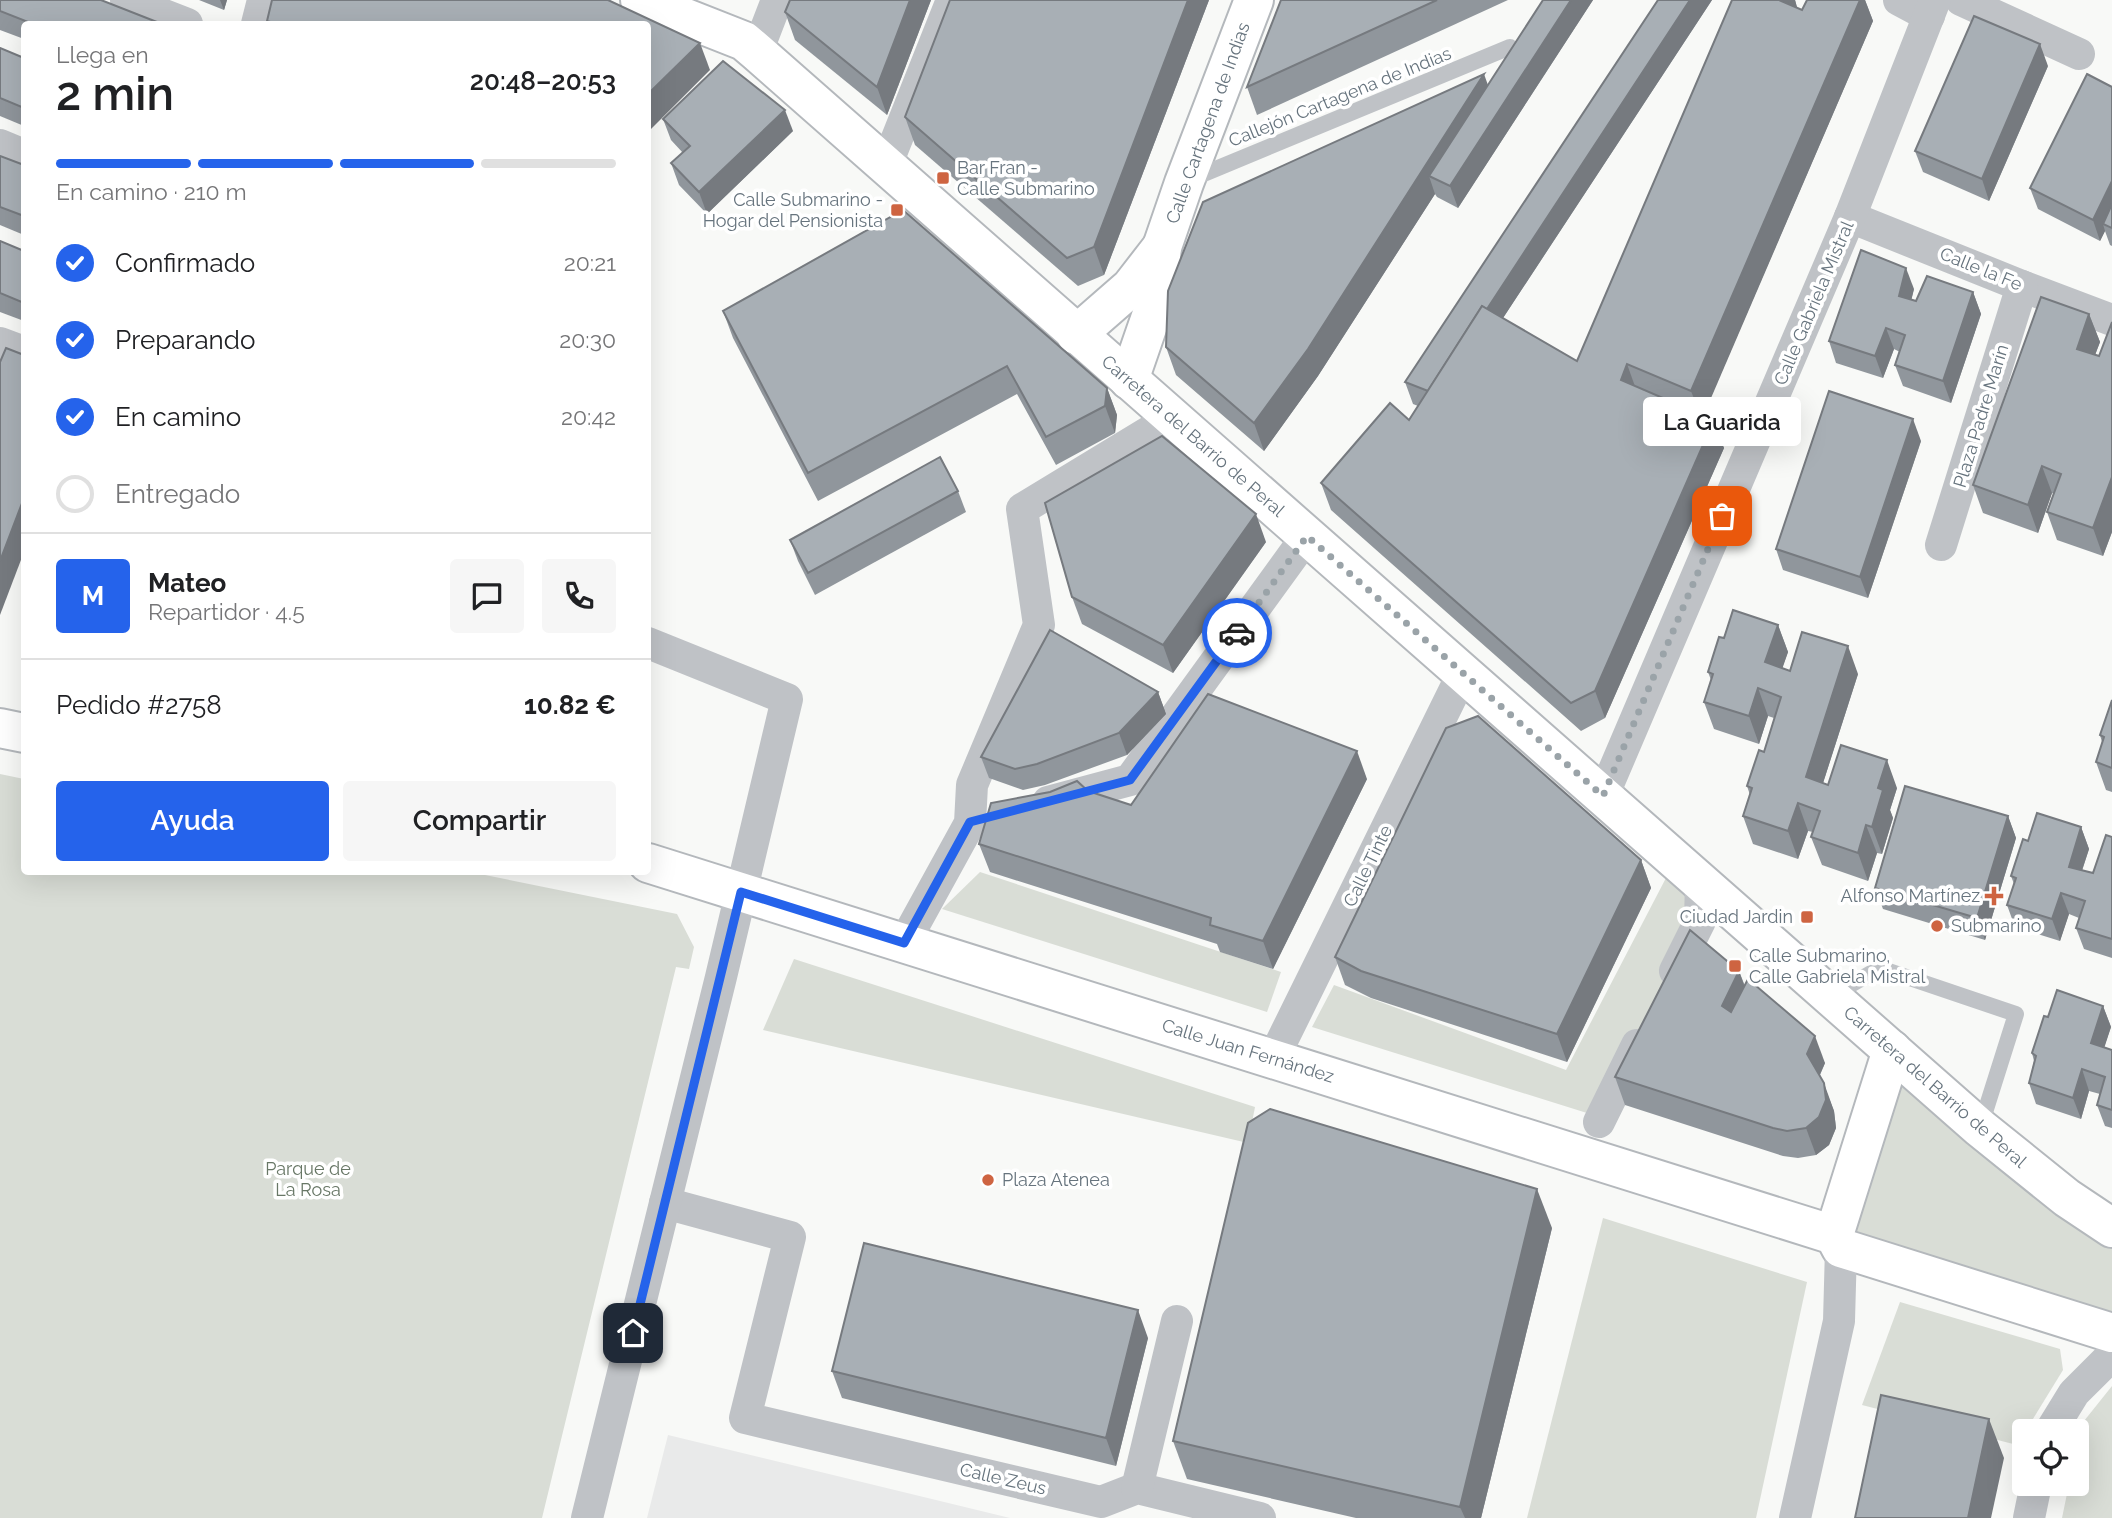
<!DOCTYPE html>
<html lang="es">
<meta charset="utf-8">
<style>
body{margin:0;font-family:Raleway,sans-serif;background:#f6f6f6;color:#202124;height:100vh;display:flex;flex-direction:column;font-size:26px;white-space:nowrap}
*{box-sizing:border-box;margin:0}
p{font-size:23px;color:#757577}
.icon{flex:none;width:38px;height:38px;fill:none;stroke:currentColor;stroke-width:2;stroke-linecap:round;stroke-linejoin:round}
.map{position:relative;flex:1;overflow:hidden}
.sheet{position:absolute;left:21px;top:21px;width:630px;height:854px;display:flex;flex-direction:column;background:#fff;border-radius:7px;box-shadow:0 7px 28px #0002}
.sheet>*{flex:none}
.fabs{position:absolute;left:2012px;top:1419px;display:grid;gap:14px}
.fabs a{display:grid;place-items:center;width:77px;height:77px;border-radius:7px;background:#fff;box-shadow:0 7px 28px #0002;font-size:35px}
.pin{position:absolute;display:grid;place-items:center;width:60px;height:60px;color:#fff;margin:-30px;border-radius:14px;box-shadow:0 4px 10px #0006}
.courier{position:absolute;display:grid;place-items:center;width:70px;height:70px;margin:-35px;border:5px solid #2563eb;border-radius:50%;background:#fff;color:#222;box-shadow:0 2px 9px #0007}
.bubble{position:absolute;height:49px;border-radius:7px;background:#fff;box-shadow:0 7px 28px #0002;font-size:23px;font-weight:600;line-height:49px;text-align:center}
.headline em{font-style:normal;font-weight:600}
.headline div{display:flex;flex-direction:column-reverse}
.headline{display:flex;align-items:center;justify-content:space-between;height:119px;padding:0 35px}
h1{font-size:46px;font-weight:600;line-height:52px}
.bar{display:grid;grid-template-columns:repeat(4,1fr);gap:10px 7px;align-content:center;height:84px;padding:0 35px}
.bar i{height:9px;border-radius:5px;background:#e0e0e0}
.bar .active{background:#2563eb}
.bar p{grid-column:span 4}
.line{display:flex;align-items:center;gap:18px;padding:0 35px;border-top:2px solid #e0e0e0}
.line div{flex:1}
.round{display:grid;place-items:center;flex:none;width:74px;height:74px;border-radius:7px;background:#f6f6f6}
ol{padding:0 35px;list-style:none}
li{display:flex;align-items:center;gap:21px;height:77px}
li p{margin-inline-start:auto}
li .icon{padding:7px;border-radius:50%;background:#2563eb;color:#fff;stroke-width:4}
li:last-child{color:#757577}
li i{width:38px;height:38px;border:4px solid #e0e0e0;border-radius:50%}
.button{display:flex;gap:14px;margin-top:auto;padding:14px 35px}
.button a{flex:1;height:80px;border-radius:7px;background:#2563eb;color:#fff;font-size:28px;font-weight:600;line-height:80px;text-align:center}
.button a+a{background:#f6f6f6;color:#202124}
.map>svg:first-child{display:block}
.built{fill:#e9eaea}
.green{fill:#d9ddd6}
.lines{fill:none;stroke-linecap:round;stroke-linejoin:round}
.secondary-casing{stroke:#b4b8bc;stroke-width:42}
.lane{stroke:#bfc2c6;stroke-width:16}
.street{stroke:#bfc2c6;stroke-width:32}
.secondary{stroke:#fff;stroke-width:38}
.wall{fill:#90969c}
.shaded-wall{fill:#767a7f}
.building{fill:#a8afb5;stroke:#767a7f;stroke-width:2}
.done{stroke:#9aa3a8;stroke-width:7;stroke-dasharray:0 12.6}
.route{stroke:#2563eb;stroke-width:9}
.poi-dot{fill:#ce6441;stroke:#fff;stroke-width:2.5}
.labels{text-anchor:middle;stroke-width:7;stroke-linejoin:round;paint-order:stroke}
.street-label{font-size:18px;fill:#67747e;stroke:#fff}
.poi-label{font-size:18px;fill:#67747e;stroke:#fff;text-anchor:start}
.park-label{font-size:18px;fill:#687766;stroke:#fff}
</style>
<div class="map">
<svg width="2112" height="1518" viewBox="0 0 2112 1518">
<rect width="100%" height="100%" fill="#f8f9f7"/>
<path class="built" d="M668 1435 1010 1518H647Z"/>
<g class="green">
<path d="M0 774 24 779V872H470L677 914 694 947 689 969 676 967 542 1518H0Z"/>
<path d="M980 872 1281 972 1267 1012 942 909Z"/>
<path d="M1667 876 1714 918 1606 1119 1312 1027 1334 985 1566 1070Z"/>
<path d="M794 959 1255 1107 1248 1143 763 1030Z"/>
<path d="M1892 1050 2112 1228V1333L1841 1248Z"/>
<path d="M1603 1218 1807 1282 1756 1518H1527Z"/>
<path d="M1900 1302 2060 1349 2063 1370 2017 1445 1862 1405Z"/>
<path d="M2112 1386V1518H2062L2069 1484H2077V1439L2080 1426Z"/>
</g>
<g class="lines">
<g class="secondary-casing">
<g id="secondary">
<path d="M640 0 744 41 757 52 1980 1128 2067 1198 2112 1228"/>
<path d="M1076 335 1131 287 1162 247"/>
<path d="M1129 380 1157 299 1162 247 1184 183 1254 0"/>
<path d="M0 728 24 733"/>
<path d="M648 863 1834 1235 1841 1248 2112 1333"/>
<path d="M1834 1235 1892 1050"/>
</g>
</g>
<g class="lane">
<path d="M1189 180 1510 47"/>
<path d="M1831 996 1880 968 2016 1014 1980 1128"/>
</g>
<g class="street">
<path d="M126 0 187 24"/>
<path d="M1899 0 1929 16"/>
<path d="M1961 0 2079 54"/>
<path d="M257 24 263 0"/>
<path d="M757 52 777 0"/>
<path d="M0 145 24 155"/>
<path d="M886 166 952 0"/>
<path d="M1850 217 2022 286 2112 320"/>
<path d="M0 343 24 352"/>
<path d="M1941 545 2022 286"/>
<path d="M1603 796 1850 217 1935 0"/>
<path d="M1048 802 1130 780 1307 536"/>
<path d="M904 943 970 823 972 785 1039 625 1022 509 1172 418"/>
<path d="M1675 971 1700 921 1701 881"/>
<path d="M1273 1059 1463 673"/>
<path d="M1599 1122 1637 1045"/>
<path d="M665 1203 790 1237 745 1418 1101 1502 1137 1488 1260 1518"/>
<path d="M2050 1432 2074 1393 2112 1355"/>
<path d="M1137 1488 1177 1321"/>
<path d="M587 1518 721 977 787 699 648 643"/>
<path d="M1795 1518 1839 1321 1841 1248"/>
<path d="M2029 1518 2036 1484"/>
</g>
<use href="#secondary" class="secondary"/>
</g>
<g class="wall">
<path d="M0 0 162 24H24V39L0 30Z"/>
<path d="M199 0H227L224 10Z"/>
<path d="M931 0 887 115 795 40 785 12Z"/>
<path d="M1209 0 1104 275 1078 286 915 145 905 117Z"/>
<path d="M1281 0H1508L1257 115 1247 87Z"/>
<path d="M1543 0H1593L1458 208 1437 197 1435 194 1318 376 1264 451 1176 375 1166 347 1488 85Z"/>
<path d="M1658 0H1712L1503 318 1577 361 1732 0H1795L1797 8 1802 10 1865 0 1873 21 1703 415 1724 448 1605 718 1581 731 1331 510 1321 483 1409 420 1418 406 1413 404 1405 382Z"/>
<path d="M0 48 24 58V126L0 116Z"/>
<path d="M2048 66 1989 201 1923 172 1915 151Z"/>
<path d="M2112 87V246L2110 245 2105 231 2100 241 2038 209 2030 188Z"/>
<path d="M663 119 793 131 707 214 679 185 671 163 683 153 671 140Z"/>
<path d="M0 156 24 165V235L0 225Z"/>
<path d="M903 210 1107 388 1117 415 1115 433 1056 465 1017 394 818 501 733 338 723 311Z"/>
<path d="M0 241 24 251V321L0 312Z"/>
<path d="M1914 289 1911 300 1916 301 1973 292 1981 314 1951 403 1903 386 1895 365 1900 352 1894 349 1883 378 1836 363 1829 341Z"/>
<path d="M2089 314 2100 342 2095 355 2099 356 2112 322V532L2103 556 2057 540 2047 512 2054 494 2052 493 2038 533 1983 513 1973 485Z"/>
<path d="M1921 441 1868 598 1783 570 1776 549Z"/>
<path d="M958 491 966 512 815 595 798 561 790 540Z"/>
<path d="M1266 542 1173 673 1082 624 1072 597Z"/>
<path d="M1778 625 1788 652 1782 668 1790 671 1858 674 1823 783 1828 785 1897 788 1890 810 1893 818 1882 854 1877 853 1868 881 1822 865 1811 837 1813 832 1808 831 1798 859 1753 844 1743 816 1750 795 1747 786 1764 752 1774 718 1768 716 1759 744 1714 729 1704 702 1711 680 1708 672 1724 638Z"/>
<path d="M1158 692 1166 714 1127 755 1045 785 1023 790 989 778 981 757Z"/>
<path d="M2112 700V792L2106 790 2096 762 2102 742 2100 735Z"/>
<path d="M1367 779 1273 969 1220 952 1217 944 990 872 979 844 1088 791 1131 805Z"/>
<path d="M2008 816 2016 838 1985 940 1883 909 1875 888Z"/>
<path d="M2081 827 2089 849 2082 871 2093 873 2112 837V958L2084 949 2076 928 2079 918 2069 914 2060 941 2015 927 2007 905 2014 884 2011 876 2028 841Z"/>
<path d="M1641 860 1651 888 1567 1062 1371 998 1345 985 1335 957Z"/>
<path d="M1739 971 1745 986 1825 1063 1820 1075 1834 1111 1836 1128 1829 1145 1816 1155 1798 1158 1783 1156 1625 1105 1615 1077Z"/>
<path d="M2103 1006 2111 1027 2104 1047 2112 1050V1128L2105 1126 2097 1105 2100 1094 2089 1091 2081 1119 2036 1104 2029 1083 2034 1061 2032 1053 2048 1017Z"/>
<path d="M1552 1228 1481 1518H1356L1187 1479 1173 1441Z"/>
<path d="M1148 1338 1116 1466 842 1398 832 1371Z"/>
</g>
<g class="shaded-wall">
<path d="M220 0H227L224 10Z"/>
<path d="M910 0H931L887 115 877 87Z"/>
<path d="M1188 0H1209L1104 275 1094 247Z"/>
<path d="M1571 0H1593L1458 208 1450 186Z"/>
<path d="M1690 0H1712L1440 414 1433 392Z"/>
<path d="M1778 0H1795L1797 7 1788 27Z"/>
<path d="M1860 0H1865L1873 21 1702 419 1691 391Z"/>
<path d="M700 43 710 70 648 132V94Z"/>
<path d="M2040 44 2048 66 1989 201 1982 179Z"/>
<path d="M1484 74 1494 102 1429 176 1435 194 1318 376 1264 451 1254 423Z"/>
<path d="M785 110 793 131 707 214 699 192Z"/>
<path d="M2112 181V218L2103 224 2105 231 2100 241 2093 220Z"/>
<path d="M1906 268 1914 289 1907 318 1899 296Z"/>
<path d="M1973 292 1981 314 1951 403 1943 381Z"/>
<path d="M2089 314 2100 342 2087 376 2077 349Z"/>
<path d="M1886 328 1894 349 1883 378 1875 356Z"/>
<path d="M1627 364 1637 392 1621 380Z"/>
<path d="M1107 388 1117 415 1115 433 1105 406Z"/>
<path d="M1913 419 1921 441 1868 598 1860 577Z"/>
<path d="M1714 420 1724 448 1605 718 1595 691Z"/>
<path d="M2042 466 2052 493 2038 533 2028 505Z"/>
<path d="M2112 477V532L2103 556 2093 528Z"/>
<path d="M24 498V552L0 615V561Z"/>
<path d="M1256 514 1266 542 1173 673 1163 645Z"/>
<path d="M1778 625 1788 652 1775 690 1765 662Z"/>
<path d="M1848 646 1858 674 1816 805 1806 777Z"/>
<path d="M1758 688 1768 716 1759 744 1749 716Z"/>
<path d="M1158 692 1166 714 1127 755 1119 733Z"/>
<path d="M1357 751 1367 779 1273 969 1263 941Z"/>
<path d="M1887 760 1897 788 1890 810 1893 818 1882 854 1872 827 1878 788Z"/>
<path d="M1798 803 1808 831 1798 859 1788 831Z"/>
<path d="M2008 816 2016 838 1985 940 1977 918Z"/>
<path d="M1866 825 1877 853 1868 881 1858 853Z"/>
<path d="M2081 827 2089 849 2076 888 2069 867Z"/>
<path d="M1641 860 1651 888 1567 1062 1557 1034Z"/>
<path d="M2061 893 2069 914 2060 941 2052 919Z"/>
<path d="M1739 971 1749 999 1732 1034 1722 1006Z"/>
<path d="M2103 1006 2111 1027 2099 1064 2091 1043Z"/>
<path d="M1815 1036 1825 1063 1817 1081 1807 1054Z"/>
<path d="M2082 1069 2089 1091 2081 1119 2073 1098Z"/>
<path d="M1824 1083 1834 1111 1836 1128 1829 1145 1816 1155 1806 1128Z"/>
<path d="M1537 1189 1552 1228 1481 1518H1465L1460 1507Z"/>
<path d="M1138 1310 1148 1338 1116 1466 1106 1438Z"/>
<path d="M1989 1419 2004 1458 1991 1518H1968Z"/>
</g>
<g class="building">
<path d="M0 0H101L162 24H33L0 11Z"/>
<path d="M272 0H608L700 43 648 94V24H277L267 21Z"/>
<path d="M790 0H910L877 87 785 12Z"/>
<path d="M950 0H1188L1094 247 1067 258 905 117Z"/>
<path d="M1281 0H1437L1247 87Z"/>
<path d="M1543 0H1571L1450 186 1429 176Z"/>
<path d="M1658 0H1690L1487 309 1482 306 1428 391 1405 382Z"/>
<path d="M1732 0H1779L1802 10 1807 0H1860L1691 391 1627 364 1621 380 1714 420 1595 691 1571 703 1321 483 1390 403 1409 420 1482 306 1577 361Z"/>
<path d="M1974 16 2040 44 1982 179 1915 151Z"/>
<path d="M0 48 24 58V108L0 98Z"/>
<path d="M723 61 785 110 699 192 671 163 690 146 663 119Z"/>
<path d="M1484 74 1308 349 1254 423 1166 347 1168 291 1203 202Z"/>
<path d="M2087 74 2112 87V181L2093 220 2030 188Z"/>
<path d="M0 156 24 165V216L0 207Z"/>
<path d="M2112 204V228L2103 224Z"/>
<path d="M903 210 1107 388 1105 406 1046 437 1007 366 808 473 723 311Z"/>
<path d="M0 241 24 251V303L0 293Z"/>
<path d="M1861 250 1906 268 1899 296 1916 301 1927 276 1973 292 1943 381 1895 365 1905 335 1886 328 1875 356 1829 341Z"/>
<path d="M2041 297 2089 314 2077 349 2099 356 2112 322V477L2093 528 2047 512 2061 474 2042 466 2028 505 1973 485Z"/>
<path d="M6 348 24 355V498L0 561V362Z"/>
<path d="M1829 391 1913 419 1860 577 1776 549Z"/>
<path d="M1162 436 1256 514 1163 645 1072 597 1045 503Z"/>
<path d="M940 457 958 491 808 573 790 540Z"/>
<path d="M1733 610 1778 625 1765 662 1790 671 1802 632 1848 646 1806 777 1828 785 1841 745 1887 760 1878 788 1883 790 1872 827 1866 825 1858 853 1811 837 1820 811 1798 803 1788 831 1743 816 1752 788 1747 786 1759 750 1764 752 1781 697 1758 688 1749 716 1704 702 1713 674 1708 672 1719 637 1724 638Z"/>
<path d="M1050 630 1158 692 1119 733 1037 764 1015 769 981 757Z"/>
<path d="M1208 694 1357 751 1263 941 1210 925 1211 918 979 844 991 803 1050 792 1077 781 1088 791 1131 805Z"/>
<path d="M2112 700V768L2096 762 2104 737 2100 735Z"/>
<path d="M1478 716 1641 860 1557 1034 1361 971 1335 957 1446 728Z"/>
<path d="M1905 786 2008 816 1977 918 1875 888Z"/>
<path d="M2037 813 2081 827 2069 867 2093 873 2106 835 2112 837V939L2076 928 2085 901 2061 893 2052 919 2007 905 2016 878 2011 876 2023 839 2028 841Z"/>
<path d="M1690 930 1739 971 1722 1006 1731 1012 1748 979 1815 1036 1807 1054 1824 1083 1826 1100 1819 1117 1806 1128 1787 1131 1773 1128 1615 1077Z"/>
<path d="M2057 990 2103 1006 2091 1043 2112 1050V1110L2097 1105 2105 1077 2082 1069 2073 1098 2029 1083 2036 1056 2032 1053 2044 1016 2048 1017Z"/>
<path d="M1270 1109 1537 1189 1460 1507 1173 1441 1248 1123Z"/>
<path d="M864 1243 1138 1310 1106 1438 832 1371Z"/>
<path d="M1881 1395 1989 1419 1968 1518H1855Z"/>
</g>
<g class="lines">
<path class="done" d="M1237 633 1307 536 1603 796 1722 516"/>
<path class="route" d="M633 1333 741 892 904 943 970 822 1130 780 1237 633"/>
</g>
<g class="poi-dot">
<rect x="936" y="171" width="14" height="14" rx="3.5"/>
<rect x="890" y="203" width="14" height="14" rx="3.5"/>
<path d="M1990.5 885.5h7v7h7v7h-7v7h-7v-7h-7v-7h7z"/>
<rect x="1800" y="910" width="14" height="14" rx="3.5"/>
<circle cx="1937" cy="926" r="7"/>
<rect x="1728" y="959" width="14" height="14" rx="3.5"/>
<circle cx="988" cy="1180" r="7"/>
</g>
<g class="labels">
<g class="street-label">
<text transform="translate(1340 97) rotate(-22)" y="6">Callejón Cartagena de Indias</text>
<text transform="translate(1208 123) rotate(-70)" y="6">Calle Cartagena de Indias</text>
<text transform="translate(1981 269) rotate(22)" y="6">Calle la Fe</text>
<text transform="translate(1814 303) rotate(-67)" y="6">Calle Gabriela Mistral</text>
<text transform="translate(1981 416) rotate(-73)" y="6">Plaza Padre Marín</text>
<text transform="translate(1193 436) rotate(41)" y="6">Carretera del Barrio de Peral</text>
<text transform="translate(1368 866) rotate(-64)" y="6">Calle Tinte</text>
<text transform="translate(1248 1051) rotate(17)" y="6">Calle Juan Fernández</text>
<text transform="translate(1935 1087) rotate(41)" y="6">Carretera del Barrio de Peral</text>
<text transform="translate(1003 1479) rotate(13)" y="6">Calle Zeus</text>
</g>
<g class="poi-label">
<text x="957" y="174">Bar Fran -<tspan x="957" dy="21">Calle Submarino</tspan></text>
<text x="883" y="206" text-anchor="end">Calle Submarino -<tspan x="883" dy="21">Hogar del Pensionista</tspan></text>
<text x="1980" y="902" text-anchor="end">Alfonso Martínez</text>
<text x="1793" y="923" text-anchor="end">Ciudad Jardin</text>
<text x="1951" y="932">Submarino</text>
<text x="1749" y="962">Calle Submarino,<tspan x="1749" dy="21">Calle Gabriela Mistral</tspan></text>
<text x="1002" y="1186">Plaza Atenea</text>
</g>
<g class="park-label">
<text x="308" y="1175">Parque de<tspan x="308" dy="21">La Rosa</tspan></text>
</g>
</g>
</svg>
<div class="fabs">
<a><svg class="icon" aria-label="locate" viewBox="0 0 24 24"><circle cx="12" cy="12" r="6"/><path d="M12 2v4M12 18v4M2 12h4M18 12h4"/></svg></a>
</div>
<div class="pin" style="left:1722px;top:516px;background:#ea580c"><svg class="icon" aria-label="bag" viewBox="0 0 24 24"><path d="M5 8h14l-1 12H6zM9 8a3 3 0 0 1 6 0"/></svg></div>
<div class="pin" style="left:633px;top:1333px;background:#1f2937"><svg class="icon" aria-label="home" viewBox="0 0 24 24"><path d="M3 11l9-7 9 7M6 9v11h12V9"/></svg></div>
<div class="courier" style="left:1237px;top:633px"><svg class="icon" aria-label="car" viewBox="0 0 24 24"><path d="M5 17H2v-5l4-1 3-4h7l3 4 3 1v5h-3M9 17h6M6 11h13"/><circle cx="7" cy="17" r="2"/><circle cx="17" cy="17" r="2"/></svg></div>
<div class="bubble" style="left:1643px;top:397px;width:158px">La Guarida</div>
<section class="sheet">
<div class="headline"><div><h1>2 min</h1><p>Llega en</p></div><em>20:48–20:53</em></div>
<div class="bar"><i class="active"></i><i class="active"></i><i class="active"></i><i></i><p>En camino · 210 m</p></div>
<ol>
<li><svg class="icon" aria-label="check" viewBox="0 0 24 24"><path d="M5 12l5 5 9-10"/></svg>Confirmado<p>20:21</p></li>
<li><svg class="icon" aria-label="check" viewBox="0 0 24 24"><path d="M5 12l5 5 9-10"/></svg>Preparando<p>20:30</p></li>
<li><svg class="icon" aria-label="check" viewBox="0 0 24 24"><path d="M5 12l5 5 9-10"/></svg>En camino<p>20:42</p></li>
<li><i></i>Entregado</li>
</ol>
<div class="line" style="height:126px"><b class="round" style="background:#2563eb;color:#fff">M</b><div><b>Mateo</b><p>Repartidor · 4.5</p></div><a class="round"><svg class="icon" aria-label="chat" viewBox="0 0 24 24"><path d="M4 5h16v11H9l-5 4z"/></svg></a><a class="round"><svg class="icon" aria-label="phone" viewBox="0 0 24 24"><path d="M5 4h4l2 5-3 2q2 4 5 5l2-3 5 2v4C11 20 4 13 5 4z"/></svg></a></div>
<div class="line" style="height:91px"><div>Pedido #2758</div><b>10.82 €</b></div>
<div class="button"><a>Ayuda</a><a>Compartir</a></div>
</section>
</div>
